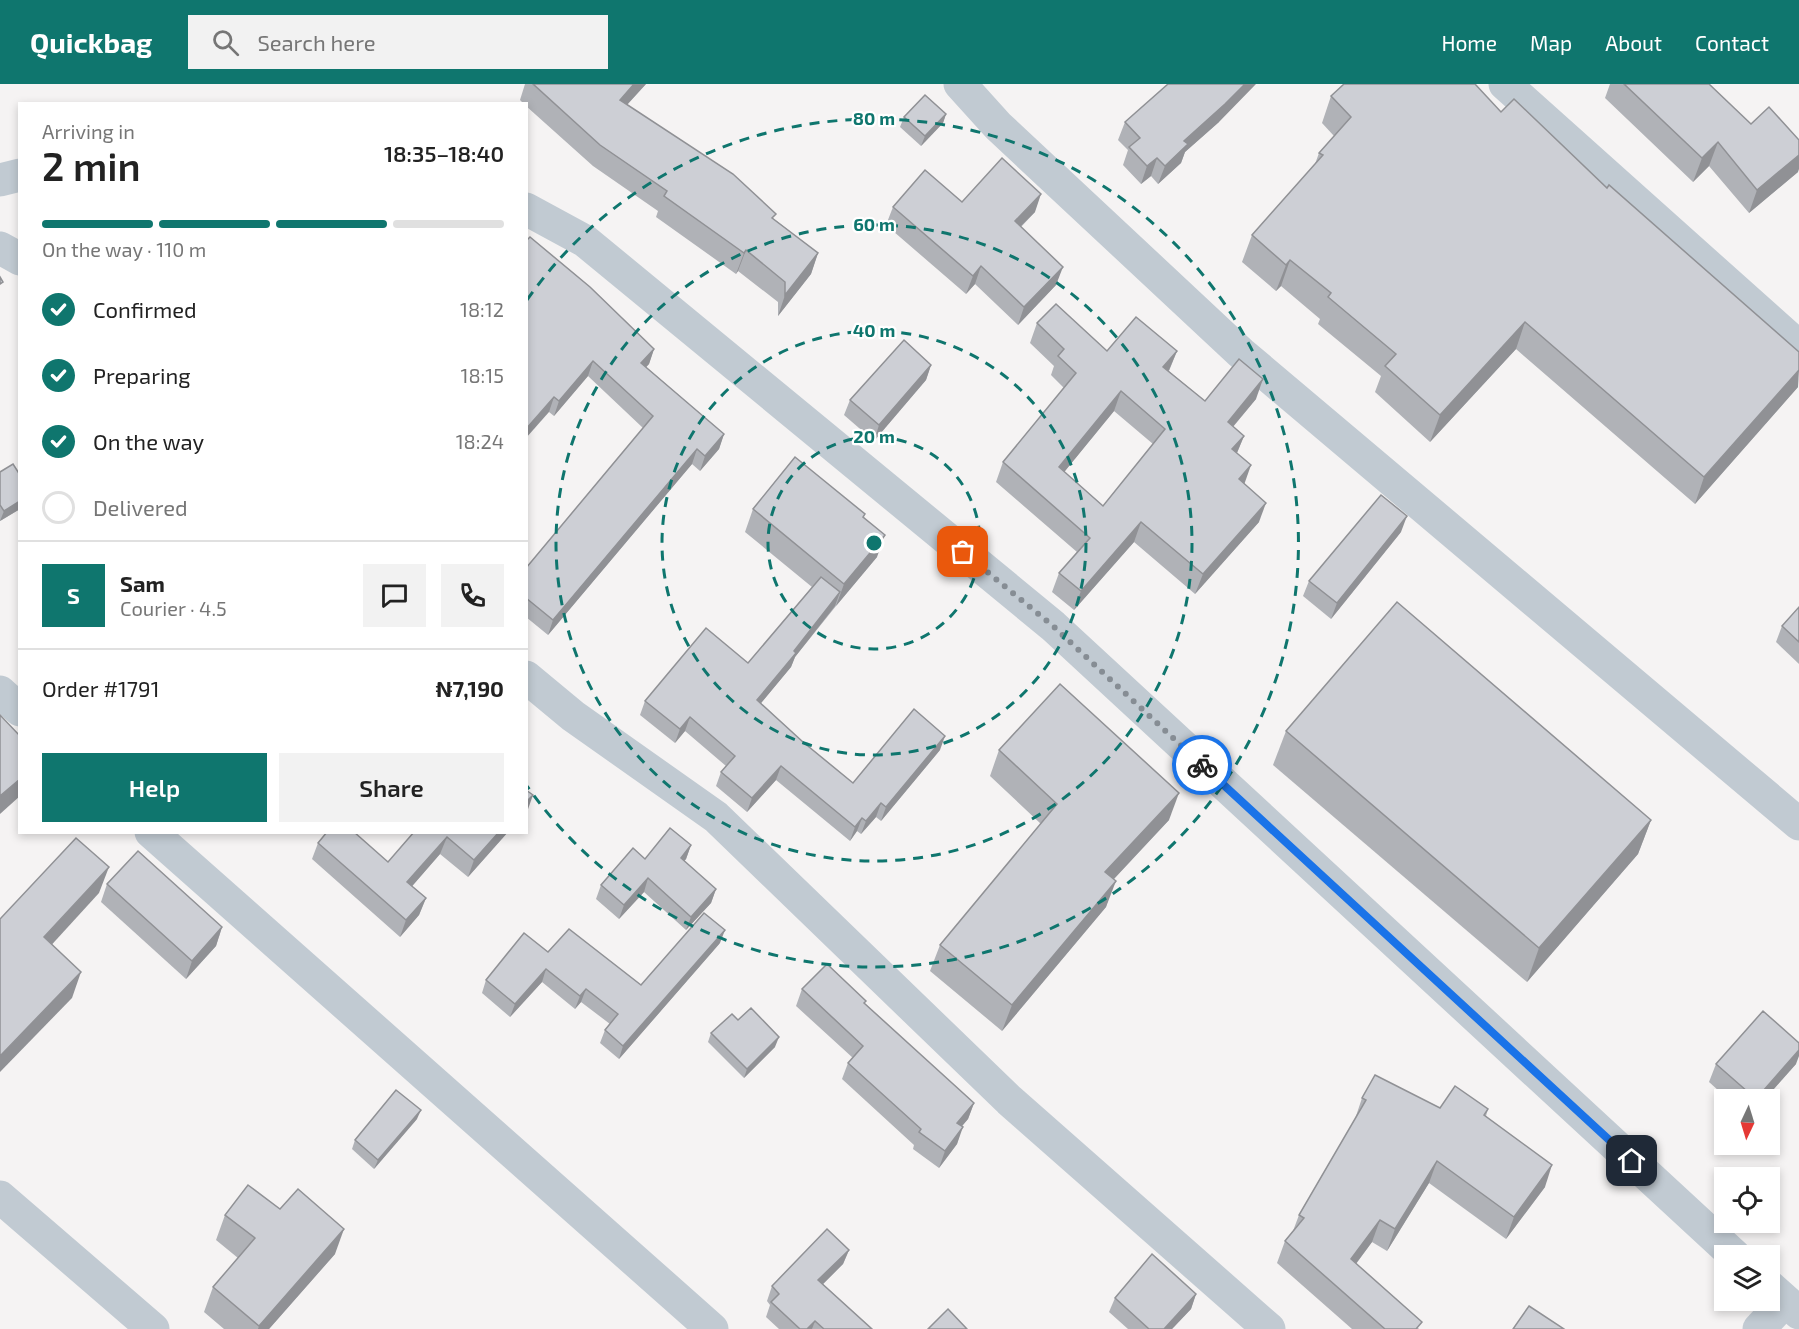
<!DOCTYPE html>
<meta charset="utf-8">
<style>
body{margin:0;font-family:"Exo 2",sans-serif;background:#f2f2f2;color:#222;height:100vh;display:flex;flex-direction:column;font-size:22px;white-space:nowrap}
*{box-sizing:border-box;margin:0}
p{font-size:20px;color:#767676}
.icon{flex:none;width:33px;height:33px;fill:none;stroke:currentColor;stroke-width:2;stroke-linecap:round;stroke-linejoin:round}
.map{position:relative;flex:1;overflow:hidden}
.sheet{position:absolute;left:18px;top:18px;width:510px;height:732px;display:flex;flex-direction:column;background:#fff;border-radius:0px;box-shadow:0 3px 9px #0003}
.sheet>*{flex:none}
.needle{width:39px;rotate:184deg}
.tools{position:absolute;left:1714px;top:1005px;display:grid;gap:12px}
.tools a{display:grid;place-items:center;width:66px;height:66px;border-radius:0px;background:#fff;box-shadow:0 3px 9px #0003;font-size:30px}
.pin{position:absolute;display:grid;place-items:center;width:51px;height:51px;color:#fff;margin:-26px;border-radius:12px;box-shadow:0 3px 9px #0006}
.courier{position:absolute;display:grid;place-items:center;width:60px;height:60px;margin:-30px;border:4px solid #1a73e8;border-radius:50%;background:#fff;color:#222;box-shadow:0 2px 8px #0007}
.headline em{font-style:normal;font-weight:600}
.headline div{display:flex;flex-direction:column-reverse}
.headline{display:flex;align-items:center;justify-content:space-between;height:102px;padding:0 24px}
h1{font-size:39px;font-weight:600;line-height:45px}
.bar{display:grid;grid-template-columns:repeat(4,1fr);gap:9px 6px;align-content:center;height:72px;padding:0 24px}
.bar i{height:8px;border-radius:4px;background:#e0e0e0}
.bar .on{background:#0f766e}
.bar p{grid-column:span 4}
.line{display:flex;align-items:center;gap:15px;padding:0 24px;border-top:2px solid #e0e0e0}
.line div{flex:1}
.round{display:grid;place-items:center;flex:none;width:63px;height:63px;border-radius:0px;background:#f2f2f2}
ol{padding:0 24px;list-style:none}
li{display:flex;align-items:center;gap:18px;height:66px}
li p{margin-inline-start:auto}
li .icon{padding:6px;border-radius:50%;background:#0f766e;color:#fff;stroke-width:4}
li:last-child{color:#767676}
li i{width:33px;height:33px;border:3px solid #e0e0e0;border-radius:50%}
.button{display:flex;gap:12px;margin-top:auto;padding:12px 24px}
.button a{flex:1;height:69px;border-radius:0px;background:#0f766e;color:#fff;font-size:24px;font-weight:600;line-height:69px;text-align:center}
.button a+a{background:#f2f2f2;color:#222}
header{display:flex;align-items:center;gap:36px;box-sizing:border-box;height:84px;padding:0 30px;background:#0f766e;color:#fff}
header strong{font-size:28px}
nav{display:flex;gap:33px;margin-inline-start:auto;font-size:21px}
.search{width:420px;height:54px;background:#f2f2f2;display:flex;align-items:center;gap:15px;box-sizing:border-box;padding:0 21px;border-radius:0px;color:#767676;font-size:22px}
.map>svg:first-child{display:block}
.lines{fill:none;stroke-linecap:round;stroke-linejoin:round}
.street{stroke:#c1cad2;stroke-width:33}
.wall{fill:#b0b2b7;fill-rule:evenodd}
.shaded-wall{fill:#909195}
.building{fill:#cdcfd5;stroke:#909195;stroke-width:1.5;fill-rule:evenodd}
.done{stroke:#868d94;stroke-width:6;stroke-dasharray:0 10.8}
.route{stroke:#1a73e8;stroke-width:8}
.ring{fill:none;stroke:#0f766e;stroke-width:3;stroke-dasharray:10 8}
.centre{fill:#0f766e;stroke:#fff;stroke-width:3}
.ring-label{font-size:18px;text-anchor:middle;font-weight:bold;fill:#0f766e;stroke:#fff;stroke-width:4.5;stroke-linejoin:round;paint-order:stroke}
</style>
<header>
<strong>Quickbag</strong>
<div class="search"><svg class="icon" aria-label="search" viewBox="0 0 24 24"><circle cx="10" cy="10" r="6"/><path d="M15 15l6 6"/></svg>Search here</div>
<nav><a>Home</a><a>Map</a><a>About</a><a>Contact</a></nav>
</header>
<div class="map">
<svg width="1799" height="1245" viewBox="0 0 1799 1245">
<rect width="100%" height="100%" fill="#f5f3f3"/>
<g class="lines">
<g class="street">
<path d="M960 0 998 42 1241 269 1799 740"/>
<path d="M1505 0 1799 263"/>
<path d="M0 96 20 91"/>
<path d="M526 125 585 157 1053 542 1735 1172"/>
<path d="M0 164 20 175"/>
<path d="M526 593 573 632 716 733 1009 1016 1269 1245"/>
<path d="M0 608 20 626"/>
<path d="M151 748 712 1245"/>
<path d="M0 1113 153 1245"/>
<path d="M1770 1203 1799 1229"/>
<path d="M1759 1245 1785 1217"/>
</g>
</g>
<g class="wall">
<path d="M525 0H646L627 21 818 169 811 190 778 232V218L738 187 736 190 656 133 658 127 593 82 526 22V20H524L520 16Z"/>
<path d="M1610 0H1709L1798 88 1749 129 1709 82 1693 98 1605 14Z"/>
<path d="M1331 12 1501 28 1798 303 1695 420 1516 265 1430 358 1375 308 1381 292 1318 240 1320 235 1281 202 1276 207 1242 178 1252 151 1315 80 1319 69 1334 52 1322 39Z"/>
<path d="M946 30 943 39 921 62 900 43 904 33Z"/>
<path d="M1125 38H1219L1185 68 1181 79 1158 100 1151 92 1141 100 1123 81 1128 66 1118 56Z"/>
<path d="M962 118 1035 128 1021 143 1056 201 1018 241 975 200 966 210 886 141 893 123Z"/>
<path d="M526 157 654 265 649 280 646 283 724 350 719 365 700 387 692 380 548 551 526 533V484L643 344 588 292 554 332 549 328Z"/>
<path d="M1037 239 1107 267H1177L1169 287 1205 317 1256 315 1233 343 1244 352 1237 369 1244 399 1259 438 1195 510 1134 458 1074 526 1052 508 1059 489 1077 468 996 398 1003 378 1064 304 1051 291 1054 282 1030 259ZM1114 327 1153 360 1103 422 1064 388Z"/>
<path d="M931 281 926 296 874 357 844 331 850 316Z"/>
<path d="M0 388 20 391V425L0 437Z"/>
<path d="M753 425 864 433 877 473 836 522 795 573 791 583 761 619 803 658 853 699 940 666 881 737 876 733 861 750 857 747 850 757 776 696 747 728 716 702 721 688 726 682 685 647 675 659 640 631 645 617 748 579 812 503 745 448Z"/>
<path d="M1401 448 1331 535 1303 512 1309 497Z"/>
<path d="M1799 523V580L1776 558 1782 542Z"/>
<path d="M1286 647 1651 736 1638 770 1527 898 1273 681Z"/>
<path d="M999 666 1169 736 1114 795 1106 823 1002 947 930 887 940 861 1041 740 990 692Z"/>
<path d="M414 748H508L468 793 440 770 412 802 426 814 419 831 400 853 312 775 318 759 388 778Z"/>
<path d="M691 761 686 775 684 777 716 805 711 819 686 846 644 808 619 835 596 815 601 801 645 775Z"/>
<path d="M107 800 222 843 216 862 186 895 101 818Z"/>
<path d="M720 859 619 975 600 959 605 946 610 940 581 918 575 925 542 898 510 933 482 909 486 896 548 868 641 901Z"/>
<path d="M802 905 865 920 974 1019 968 1035 962 1042 957 1060 939 1084 913 1065 914 1061 842 995 848 979 853 974 796 922Z"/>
<path d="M738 936 775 963 744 994 708 958 711 949Z"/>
<path d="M1716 980H1796L1764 1016H1729L1709 998Z"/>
<path d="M1362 1014 1440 1024 1488 1025 1486 1032 1545 1103 1506 1155 1429 1099 1387 1167 1372 1158 1356 1180 1419 1245H1352L1277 1179 1285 1157 1293 1147 1299 1131 1355 1035Z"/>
<path d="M417 1035 374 1085 352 1065 355 1056Z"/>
<path d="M225 1131 335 1170 269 1245H224L204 1228 213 1203 238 1174 216 1156Z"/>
<path d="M849 1166 843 1180 823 1200 872 1245H779L766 1233 770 1221 767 1217 772 1202Z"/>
<path d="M1196 1210 1191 1225 1172 1245H1128L1109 1228 1115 1214Z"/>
</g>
<g class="shaded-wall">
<path d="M634 0H646L612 37 620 16Z"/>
<path d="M1245 0H1256L1219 38 1185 68 1181 79 1158 100 1165 82 1184 57Z"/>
<path d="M946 30 943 39 921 62 925 52Z"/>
<path d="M1718 58 1709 82 1693 98 1702 74Z"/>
<path d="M1799 71V85L1798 88 1749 129 1757 106Z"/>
<path d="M1157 74 1151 92 1141 100 1147 82Z"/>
<path d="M1041 110 1035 128 1008 155 1015 137Z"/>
<path d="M746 166 738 187 736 190 744 169Z"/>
<path d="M818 169 811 190 778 232 785 211Z"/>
<path d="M1290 176 1281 202 1276 207 1286 181Z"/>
<path d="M981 182 975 200 966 210 973 192Z"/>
<path d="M1063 183 1056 201 1018 241 1024 223Z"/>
<path d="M1525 238 1516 265 1430 358 1440 331Z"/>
<path d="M654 265 649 280 636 294 641 279Z"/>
<path d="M1177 267 1169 286 1156 302 1163 283Z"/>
<path d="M593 277 588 292 554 332 559 317Z"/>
<path d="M931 281 926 296 874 357 879 341Z"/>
<path d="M1799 286 1798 303 1695 420 1704 393Z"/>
<path d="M1263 295 1256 315 1220 358 1228 338Z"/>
<path d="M1121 307 1114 327 1052 403 1059 383Z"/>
<path d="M554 313 549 328 526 354V345Z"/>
<path d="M724 350 719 365 700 387 705 372Z"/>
<path d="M1244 352 1236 371 1232 365Z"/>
<path d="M697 365 692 380 548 551 553 536Z"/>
<path d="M1251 381 1244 401 1239 395Z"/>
<path d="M20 417V425L0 437 4 427Z"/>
<path d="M1266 419 1259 438 1195 510 1203 490Z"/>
<path d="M1407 432 1401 448 1331 535 1337 519Z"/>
<path d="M1141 438 1134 458 1074 526 1081 507Z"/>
<path d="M885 451 877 473 836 522 844 500Z"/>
<path d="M840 508 835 522 795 573 791 583 752 630 757 616 794 567Z"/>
<path d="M690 633 685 647 675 659 680 645Z"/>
<path d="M945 652 940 666 881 737 886 723Z"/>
<path d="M781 682 776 696 747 728 752 714Z"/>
<path d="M20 695V712L0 730V712Z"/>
<path d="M1179 709 1169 736 1095 815 1105 788Z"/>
<path d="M533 711 527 728H526V718Z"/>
<path d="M881 719 876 733 861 750 866 737Z"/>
<path d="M862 734 857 747 850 757 855 743Z"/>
<path d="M1651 736 1638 770 1527 898 1539 864Z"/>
<path d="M499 748H508L468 793 474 776Z"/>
<path d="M447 753 440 770 401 815 407 798Z"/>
<path d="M691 761 686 775 676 787 681 774Z"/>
<path d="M109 783 99 809 35 879 44 853Z"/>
<path d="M648 794 644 808 619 835 624 821Z"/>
<path d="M1116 797 1106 823 1002 947 1012 921Z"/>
<path d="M716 805 711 819 686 846 691 833Z"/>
<path d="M426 814 419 831 400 853 406 836Z"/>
<path d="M222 843 216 862 186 895 192 877Z"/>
<path d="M725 846 720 859 619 975 623 962Z"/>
<path d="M546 885 542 898 510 933 515 920Z"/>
<path d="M81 888 72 914 0 988V972Z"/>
<path d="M586 905 581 918 575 925 580 912Z"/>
<path d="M779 953 775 963 744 994 747 985Z"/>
<path d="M1799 966V972L1796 980 1764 1016H1755Z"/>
<path d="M974 1019 968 1035 951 1055 957 1039Z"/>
<path d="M421 1026 417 1035 374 1085 378 1076Z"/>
<path d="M963 1043 957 1060 939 1084 945 1067Z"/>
<path d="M1437 1077 1429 1099 1387 1167 1395 1145Z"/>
<path d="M1552 1081 1545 1103 1506 1155 1514 1133Z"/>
<path d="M1380 1136 1372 1158 1343 1197 1351 1175Z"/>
<path d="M344 1145 335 1170 269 1245H258L259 1242Z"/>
<path d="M849 1166 843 1180 813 1210 818 1196Z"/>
<path d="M1196 1210 1191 1225 1172 1245H1164Z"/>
<path d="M815 1237 812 1245H807Z"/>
</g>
<g class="building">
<path d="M533 0H634L620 16 733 90 776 130 772 134 818 169 785 211V198L746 166 744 169 664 112 667 107 600 61Z"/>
<path d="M1168 0H1245L1225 20 1184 57 1188 60 1165 82 1157 74 1147 82 1129 63 1140 54 1125 38Z"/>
<path d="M1344 0H1475L1501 28 1514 15 1607 104 1609 101 1799 268V286L1704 393 1525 238 1440 331 1385 282 1396 270 1328 213 1331 209 1290 176 1286 181 1252 151 1323 71 1319 69 1351 33 1331 12Z"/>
<path d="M1624 0H1709L1751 40 1769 23 1799 56V71L1757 106 1718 58 1702 74Z"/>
<path d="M925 11 946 30 925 52 904 33Z"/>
<path d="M1002 74 1041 110 1015 137 1063 183 1024 223 981 182 973 192 893 123 925 86 962 118Z"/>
<path d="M530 153 590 203 654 265 641 279 724 350 705 372 697 365 553 536 526 514V484L653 332 593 277 559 317 554 313 526 345V157Z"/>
<path d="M0 193 3 198 0 200Z"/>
<path d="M1056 220 1107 267 1136 233 1177 267 1163 283 1205 317 1239 275 1263 295 1228 338 1244 352 1232 365 1251 381 1239 395 1266 419 1203 490 1141 438 1081 507 1059 489 1090 454 1003 378 1076 289 1058 272 1064 265 1037 239ZM1121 307 1165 345 1103 422 1059 383Z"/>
<path d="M904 256 931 281 879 341 850 316Z"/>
<path d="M795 373 865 430 863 433 885 451 844 500 753 425Z"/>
<path d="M13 380 20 391V417L4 427 0 421V388Z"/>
<path d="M1381 411 1407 432 1337 519 1309 497Z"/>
<path d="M821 493 840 508 794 567 796 569 757 616 803 658 853 699 914 625 945 652 886 723 881 719 866 737 862 734 855 743 781 682 752 714 721 688 735 672 690 633 680 645 645 617 706 544 748 579Z"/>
<path d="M1397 518 1651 736 1539 864 1286 647Z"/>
<path d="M1799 523V558L1782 542Z"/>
<path d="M1060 600 1179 709 1105 788 1116 797 1012 921 940 861 1057 720 999 666Z"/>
<path d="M0 631 20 652V695L0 712Z"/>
<path d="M526 706 533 711 526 718Z"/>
<path d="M670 744 691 761 681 774 716 805 691 833 648 794 624 821 601 801 633 764 645 775Z"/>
<path d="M327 748H354L388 778 414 748H499L474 776 447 753 407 798 426 814 406 836 318 759Z"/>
<path d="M76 754 109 783 44 853 81 888 0 972V835Z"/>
<path d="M138 767 222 843 192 877 107 800Z"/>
<path d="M704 829 725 846 623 962 605 946 618 930 586 905 580 912 546 885 515 920 486 896 524 849 548 868 569 845 641 901Z"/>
<path d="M827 880 866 917 864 919 974 1019 957 1039 963 1043 945 1067 919 1048 921 1045 848 979 863 962 802 905Z"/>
<path d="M751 924 779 953 747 985 711 949 732 930 738 936Z"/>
<path d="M1763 927 1799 959V966L1756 1015 1716 980Z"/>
<path d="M1375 991 1440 1024 1455 1002 1488 1025 1484 1031 1552 1081 1514 1133 1437 1077 1395 1145 1380 1136 1351 1175 1422 1238 1416 1245H1385L1285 1157 1304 1134 1299 1131 1366 1016 1362 1014Z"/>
<path d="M396 1006 421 1026 378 1076 355 1056Z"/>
<path d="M248 1101 280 1125 298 1105 344 1145 259 1242 213 1203 255 1154 225 1131Z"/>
<path d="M827 1145 849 1166 818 1196 872 1245H824L815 1237 807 1245H800L771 1218 779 1210 772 1202Z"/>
<path d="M1152 1170 1196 1210 1164 1245H1149L1115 1214Z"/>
<path d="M1529 1222 1564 1245H1513Z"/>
<path d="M948 1225 967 1245H928Z"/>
</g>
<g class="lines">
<path class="done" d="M963 468 1053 542 1202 681"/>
<path class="route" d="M1202 681 1632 1077"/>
</g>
<g class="ring">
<circle cx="874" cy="459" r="106"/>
<circle cx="874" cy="459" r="212"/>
<circle cx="874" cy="459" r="318"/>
<path d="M527 216A424 424 0 1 1 527 702"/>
</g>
<circle cx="874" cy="459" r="9" class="centre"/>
<g class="ring-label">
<text x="874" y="41">80 m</text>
<text x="874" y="147">60 m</text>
<text x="874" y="253">40 m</text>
<text x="874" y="359">20 m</text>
</g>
</svg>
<div class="tools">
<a><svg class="needle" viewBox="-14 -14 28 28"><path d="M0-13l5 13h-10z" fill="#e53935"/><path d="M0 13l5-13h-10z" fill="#767676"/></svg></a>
<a><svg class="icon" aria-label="locate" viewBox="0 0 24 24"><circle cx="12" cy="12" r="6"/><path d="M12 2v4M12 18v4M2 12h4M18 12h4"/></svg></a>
<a><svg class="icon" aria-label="layers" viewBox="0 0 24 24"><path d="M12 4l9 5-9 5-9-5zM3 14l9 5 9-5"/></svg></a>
</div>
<div class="pin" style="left:963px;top:468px;background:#ea580c"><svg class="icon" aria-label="bag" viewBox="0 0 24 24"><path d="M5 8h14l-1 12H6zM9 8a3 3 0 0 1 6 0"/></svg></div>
<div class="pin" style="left:1632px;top:1077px;background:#1f2937"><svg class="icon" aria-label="home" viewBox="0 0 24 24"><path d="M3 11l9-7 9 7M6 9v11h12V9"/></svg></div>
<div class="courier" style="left:1202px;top:681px"><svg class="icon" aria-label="bike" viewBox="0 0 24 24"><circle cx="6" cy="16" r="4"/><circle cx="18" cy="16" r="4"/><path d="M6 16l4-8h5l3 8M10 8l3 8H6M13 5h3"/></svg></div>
<section class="sheet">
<div class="headline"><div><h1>2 min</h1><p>Arriving in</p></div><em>18:35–18:40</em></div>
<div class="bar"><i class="on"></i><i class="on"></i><i class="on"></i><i></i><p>On the way · 110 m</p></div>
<ol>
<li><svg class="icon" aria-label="check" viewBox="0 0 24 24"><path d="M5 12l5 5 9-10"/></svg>Confirmed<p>18:12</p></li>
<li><svg class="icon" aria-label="check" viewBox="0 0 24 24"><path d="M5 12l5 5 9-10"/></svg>Preparing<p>18:15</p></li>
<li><svg class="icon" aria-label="check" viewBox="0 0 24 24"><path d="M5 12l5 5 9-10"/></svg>On the way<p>18:24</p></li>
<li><i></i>Delivered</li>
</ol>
<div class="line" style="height:108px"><b class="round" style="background:#0f766e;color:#fff">S</b><div><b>Sam</b><p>Courier · 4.5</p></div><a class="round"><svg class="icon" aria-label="chat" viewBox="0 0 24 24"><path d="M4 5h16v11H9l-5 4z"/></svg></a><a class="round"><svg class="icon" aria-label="phone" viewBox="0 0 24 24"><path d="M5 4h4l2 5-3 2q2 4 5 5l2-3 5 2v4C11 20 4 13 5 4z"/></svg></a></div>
<div class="line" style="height:78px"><div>Order #1791</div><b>₦7,190</b></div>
<div class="button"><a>Help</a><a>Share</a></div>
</section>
</div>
